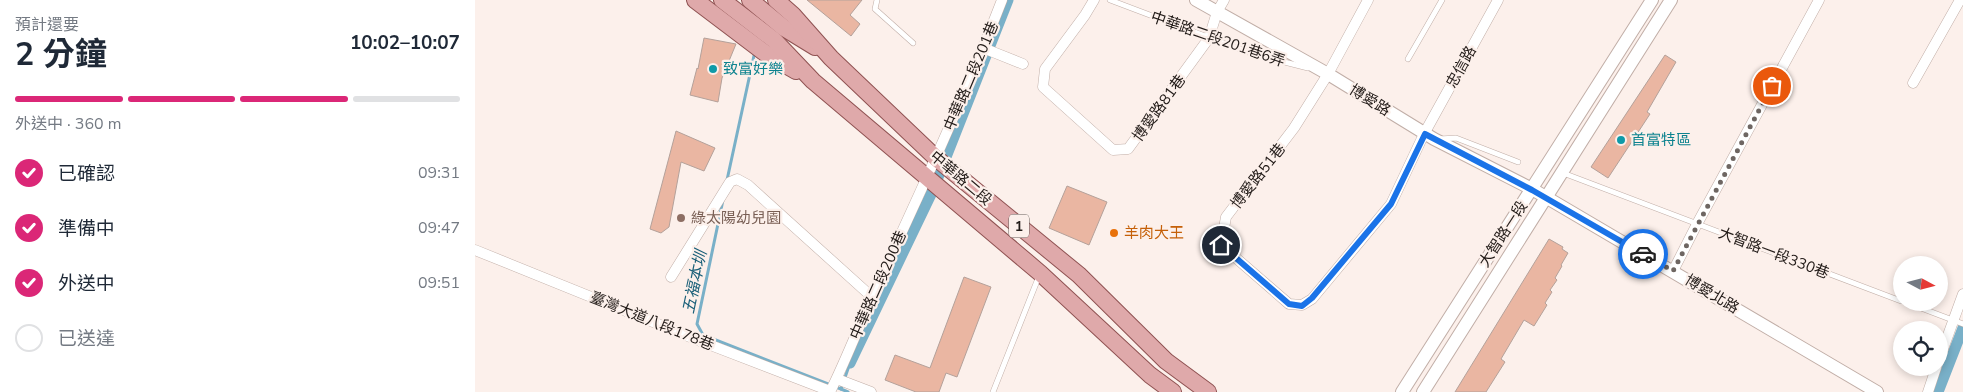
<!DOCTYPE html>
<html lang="zh-TW">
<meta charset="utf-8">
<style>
body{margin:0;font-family:"Nunito Sans","Noto Sans TC",sans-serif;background:#f2f2f3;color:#1f2937;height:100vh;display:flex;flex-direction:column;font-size:19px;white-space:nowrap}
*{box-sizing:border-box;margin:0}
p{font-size:16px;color:#747a83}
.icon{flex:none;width:28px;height:28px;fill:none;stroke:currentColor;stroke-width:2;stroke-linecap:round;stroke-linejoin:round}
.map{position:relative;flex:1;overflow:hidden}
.side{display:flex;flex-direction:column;background:#fff;width:475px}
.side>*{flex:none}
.needle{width:32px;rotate:97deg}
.controls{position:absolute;left:1418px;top:256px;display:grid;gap:10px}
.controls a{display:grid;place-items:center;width:55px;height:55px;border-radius:50%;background:#fff;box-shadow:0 2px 8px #0003;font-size:25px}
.pin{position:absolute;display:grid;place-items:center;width:42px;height:42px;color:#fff;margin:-21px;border:2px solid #fff;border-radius:50%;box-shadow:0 1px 5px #0007}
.courier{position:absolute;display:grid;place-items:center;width:50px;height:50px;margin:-25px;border:4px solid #1a73e8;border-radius:50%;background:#fff;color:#222;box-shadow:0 1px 6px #0007}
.overview em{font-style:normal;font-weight:700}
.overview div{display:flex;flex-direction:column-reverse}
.overview{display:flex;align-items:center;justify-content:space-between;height:85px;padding:0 15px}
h1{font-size:32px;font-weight:700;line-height:38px}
.bar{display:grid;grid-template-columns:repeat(4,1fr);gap:8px 5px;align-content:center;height:60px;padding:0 15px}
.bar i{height:6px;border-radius:4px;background:#e0e1e3}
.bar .current{background:#db2777}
.bar p{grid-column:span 4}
ol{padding:0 15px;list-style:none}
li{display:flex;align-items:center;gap:15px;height:55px}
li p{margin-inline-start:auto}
li .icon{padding:5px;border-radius:50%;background:#db2777;color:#fff;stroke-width:4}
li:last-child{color:#747a83}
li i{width:28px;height:28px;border:2px solid #e0e1e3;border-radius:50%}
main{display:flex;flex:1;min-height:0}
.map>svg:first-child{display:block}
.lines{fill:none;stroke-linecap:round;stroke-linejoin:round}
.stream{stroke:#79b0c8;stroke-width:3}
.canal{stroke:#79b0c8;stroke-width:11}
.building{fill:#eab6a2;stroke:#b4a19a}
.service-casing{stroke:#c1aea7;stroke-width:6}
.minor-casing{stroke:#c1aea7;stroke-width:11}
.tertiary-casing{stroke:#c1aea7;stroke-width:14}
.primary-casing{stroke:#8f5252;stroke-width:18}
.service{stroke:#fff;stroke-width:5}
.minor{stroke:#fff;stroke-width:10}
.tertiary{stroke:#fff;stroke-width:12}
.primary{stroke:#dfa9aa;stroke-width:16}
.done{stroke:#6e6662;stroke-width:5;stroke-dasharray:0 9}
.route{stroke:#1a73e8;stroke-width:6}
.culture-dot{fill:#0f9aa8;stroke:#fcf0eb;stroke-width:2}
.education-dot{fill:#8d6e63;stroke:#fcf0eb;stroke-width:2}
.food-dot{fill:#e8710a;stroke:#fcf0eb;stroke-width:2}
.labels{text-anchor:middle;stroke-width:4.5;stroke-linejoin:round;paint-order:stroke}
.shield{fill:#fcf0eb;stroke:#635b57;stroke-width:1}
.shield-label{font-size:14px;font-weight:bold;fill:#221b18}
.street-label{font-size:15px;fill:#221b18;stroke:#fcf0eb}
.culture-label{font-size:15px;fill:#0d838f;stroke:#fcf0eb;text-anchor:start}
.education-label{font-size:15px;fill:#785e54;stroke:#fcf0eb;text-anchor:start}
.food-label{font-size:15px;fill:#c56008;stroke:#fcf0eb;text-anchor:start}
.water-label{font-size:16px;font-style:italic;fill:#1b6079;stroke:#fcf0eb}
</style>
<main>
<section class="side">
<div class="overview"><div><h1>2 分鐘</h1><p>預計還要</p></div><em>10:02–10:07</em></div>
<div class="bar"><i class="current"></i><i class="current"></i><i class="current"></i><i></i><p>外送中 · 360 m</p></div>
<ol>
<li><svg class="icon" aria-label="check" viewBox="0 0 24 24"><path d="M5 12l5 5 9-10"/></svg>已確認<p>09:31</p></li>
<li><svg class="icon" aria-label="check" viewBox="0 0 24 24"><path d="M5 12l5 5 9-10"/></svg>準備中<p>09:47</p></li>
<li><svg class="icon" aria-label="check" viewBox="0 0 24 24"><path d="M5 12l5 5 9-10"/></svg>外送中<p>09:51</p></li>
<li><i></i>已送達</li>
</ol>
</section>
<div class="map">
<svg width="1488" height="392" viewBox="0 0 1488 392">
<rect width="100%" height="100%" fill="#fcf0eb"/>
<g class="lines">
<g class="stream">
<path d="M252 180 280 51"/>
<path d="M248 200 222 324 228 335 366 389"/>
<path d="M373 392 366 389 375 363"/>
</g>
<g class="canal">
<path d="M375 363 458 190 533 0"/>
<path d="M1463 392 1488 328"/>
</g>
</g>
<g class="building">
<path d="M332 0H387L375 15 385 24 376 36Z"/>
<path d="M229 38 261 44 247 78 243 102 215 95 222 68 223 69Z"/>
<path d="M1190 55 1201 62 1172 112 1175 114 1133 178 1116 167Z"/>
<path d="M201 131 240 148 229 171 206 162 194 227 186 233 175 229Z"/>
<path d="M592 186 632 202 614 245 574 228Z"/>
<path d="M1074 239 1088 247 1087 249 1093 253 1086 265 1087 266 1080 278 1082 280 1075 290 1077 292 1070 303 1072 305 1059 326 1049 320 1026 359 1030 362 1011 392H980Z"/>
<path d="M489 277 516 287 482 377 471 373 464 392H441L410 380 420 355 455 368Z"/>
</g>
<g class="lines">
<g class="service-casing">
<g id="service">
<path d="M402 0 400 9 438 43"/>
<path d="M635 0 778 54 833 68"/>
<path d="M933 59 967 0"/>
<path d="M965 139 981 138 1043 162"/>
<path d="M1088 173 1426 301"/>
<path d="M1430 302 1488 324"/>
<path d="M518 392 564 276"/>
</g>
</g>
<g class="minor-casing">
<g id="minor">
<path d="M619 0 610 15 570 69 568 87 638 150 653 149 734 38 742 12 749 0"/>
<path d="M893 0 853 74 819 128 751 217 746 245 814 304 827 305 837 299 916 204 949 134 1023 0"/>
<path d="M508 48 548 64"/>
<path d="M1438 83 1485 0"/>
<path d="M0 250 225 341 355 391"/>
<path d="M1198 271 1222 224 1344 0"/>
<path d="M196 277 255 182 262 179 273 185 397 297"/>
<path d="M1464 360 1488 294"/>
<path d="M362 379 396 392"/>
<path d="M355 392C372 358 385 323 401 288 445 193 489 98 527 0"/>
<path d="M1453 392 1461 368"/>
</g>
</g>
<g class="tertiary-casing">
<g id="tertiary">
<path d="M721 0 853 74 959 139 1057 189 1402 392"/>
<path d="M927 392 1177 0"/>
<path d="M948 392 1196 0"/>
</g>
</g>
<g class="primary-casing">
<g id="primary">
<path d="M220 0 290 53 321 71"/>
<path d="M247 0 299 40 338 81 565 273 675 375 698 392"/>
<path d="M275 0 309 28 340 47"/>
<path d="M301 0 318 15 356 58 461 158 604 275 691 361 733 392"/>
</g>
</g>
<use href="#service" class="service"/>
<use href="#minor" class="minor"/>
<use href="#tertiary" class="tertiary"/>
<use href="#primary" class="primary"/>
</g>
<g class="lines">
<path class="done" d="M1168 254 1198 271 1297 86"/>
<path class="route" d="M746 245 814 304 827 306 837 298 916 204 950 134 1057 190 1168 254"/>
</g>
<g class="culture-dot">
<circle cx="238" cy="69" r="5"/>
<circle cx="1146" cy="140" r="5"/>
</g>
<circle class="education-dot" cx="206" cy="218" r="5"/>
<circle class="food-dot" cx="639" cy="233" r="5"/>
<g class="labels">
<rect class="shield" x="534" y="214.5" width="20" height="23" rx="4"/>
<g class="shield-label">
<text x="544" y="231">1</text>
</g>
<g class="street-label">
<text transform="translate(743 39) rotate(19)" y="5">中華路二段201巷6弄</text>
<text transform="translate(986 67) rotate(-61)" y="5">忠信路</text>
<text transform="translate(496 76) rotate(-67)" y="5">中華路二段201巷</text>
<text transform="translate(895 100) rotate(32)" y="5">博愛路</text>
<text transform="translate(684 108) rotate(-54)" y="5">博愛路81巷</text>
<text transform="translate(783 176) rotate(-52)" y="5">博愛路51巷</text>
<text transform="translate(486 178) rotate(40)" y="5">中華路二段</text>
<text transform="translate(1028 234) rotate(-57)" y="5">大智路一段</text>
<text transform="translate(1299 253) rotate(21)" y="5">大智路一段330巷</text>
<text transform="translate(403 285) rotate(-66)" y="5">中華路二段200巷</text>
<text transform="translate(1237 294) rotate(31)" y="5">博愛北路</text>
<text transform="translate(177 321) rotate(22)" y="5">臺灣大道八段178巷</text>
</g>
<g class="culture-label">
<text x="248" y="74">致富好樂</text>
<text x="1156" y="145">首富特區</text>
</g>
<g class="education-label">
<text x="216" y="223">綠太陽幼兒園</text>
</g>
<g class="food-label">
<text x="649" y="238">羊肉大王</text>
</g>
<g class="water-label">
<text transform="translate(219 282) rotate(-78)" y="6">五福本圳</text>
</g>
</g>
</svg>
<div class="controls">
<a><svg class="needle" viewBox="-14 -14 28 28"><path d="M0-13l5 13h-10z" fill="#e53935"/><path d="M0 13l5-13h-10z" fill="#747a83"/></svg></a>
<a><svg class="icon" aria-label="locate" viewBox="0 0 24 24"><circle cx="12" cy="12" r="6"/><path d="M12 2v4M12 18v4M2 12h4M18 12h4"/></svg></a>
</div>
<div class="pin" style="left:1297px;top:86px;background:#ea580c"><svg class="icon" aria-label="bag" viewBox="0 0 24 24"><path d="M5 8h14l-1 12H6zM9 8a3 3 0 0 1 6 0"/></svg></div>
<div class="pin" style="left:746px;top:245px;background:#1f2937"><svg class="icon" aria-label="home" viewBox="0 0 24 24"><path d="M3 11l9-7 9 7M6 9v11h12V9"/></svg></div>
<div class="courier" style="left:1168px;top:254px"><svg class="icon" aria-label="car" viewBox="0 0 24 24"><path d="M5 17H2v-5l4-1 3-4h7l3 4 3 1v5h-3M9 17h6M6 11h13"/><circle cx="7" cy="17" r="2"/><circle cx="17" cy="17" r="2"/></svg></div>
</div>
</main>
